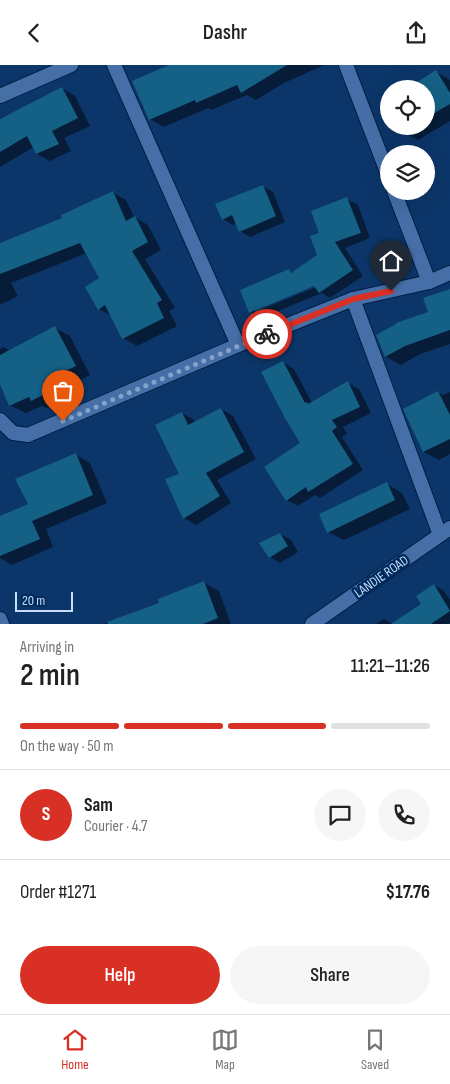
<!DOCTYPE html>
<meta charset="utf-8">
<style>
body{margin:0;font-family:"Sofia Sans Condensed",sans-serif;background:#f6f6f6;color:#222;height:100vh;display:flex;flex-direction:column;font-size:19px;white-space:nowrap}
*{box-sizing:border-box;margin:0}
p{font-size:16px;color:#767676}
.icon{flex:none;width:28px;height:28px;fill:none;stroke:currentColor;stroke-width:2;stroke-linecap:round;stroke-linejoin:round}
.map{position:relative;height:559px;overflow:hidden}
.sheet{display:flex;flex-direction:column;background:#fff;flex:1}
.sheet>*{flex:none}
.controls{position:absolute;left:380px;top:15px;display:grid;gap:10px}
.controls a{display:grid;place-items:center;width:55px;height:55px;border-radius:50%;background:#fff;box-shadow:0 5px 20px #0002;font-size:25px}
.scale{position:absolute;left:15px;bottom:12px;width:58px;box-sizing:border-box;padding-left:5px;border:2px solid #c6ddfc;border-top:0;font-size:14px;line-height:18px;white-space:nowrap;color:#c6ddfc;-webkit-text-stroke:4px #012b5d;paint-order:stroke}
.pin{position:absolute;display:grid;place-items:center;width:42px;height:42px;color:#fff;margin:-51px -21px;border-radius:50% 50% 50% 0;rotate:-45deg;box-shadow:0 0 5px #0007}
.pin .icon{rotate:45deg}
.courier{position:absolute;display:grid;place-items:center;width:50px;height:50px;margin:-25px;border:4px solid #d93025;border-radius:50%;background:#fff;color:#222;box-shadow:0 1px 6px #0007}
.headline em{font-style:normal;font-weight:600}
.headline div{display:flex;flex-direction:column-reverse}
.headline{display:flex;align-items:center;justify-content:space-between;height:85px;padding:0 20px}
h1{font-size:32px;font-weight:600;line-height:38px}
.bar{display:grid;grid-template-columns:repeat(4,1fr);gap:8px 5px;align-content:center;height:60px;padding:0 20px}
.bar i{height:6px;border-radius:4px;background:#e0e0e0}
.bar .current{background:#d93025}
.bar p{grid-column:span 4}
.line{display:flex;align-items:center;gap:12px;padding:0 20px;border-top:1px solid #e0e0e0}
.line div{flex:1}
.round{display:grid;place-items:center;flex:none;width:52px;height:52px;border-radius:26px;background:#f6f6f6}
.button{display:flex;gap:10px;margin-top:auto;padding:10px 20px}
.button a{flex:1;height:58px;border-radius:30px;background:#d93025;color:#fff;font-size:20px;font-weight:600;line-height:58px;text-align:center}
.button a+a{background:#f6f6f6;color:#222}
header{display:flex;justify-content:space-between;align-items:center;height:65px;padding:0 20px;background:#fff;font-size:22px;font-weight:600}
.menu{display:flex;justify-content:space-around;align-items:center;height:70px;border-top:1px solid #e0e0e0;background:#fff;font-size:14px;color:#767676}
.menu a{display:grid;justify-items:center;gap:2px}
.menu .current{color:#d93025}
.map>svg:first-child{display:block}
.shadow{fill:#0007;fill-rule:evenodd}
.building{fill:#156085}
.lines{fill:none;stroke-linecap:round;stroke-linejoin:round}
.minor-casing{stroke:#001d42;stroke-width:16}
.minor{stroke:#466fa7;stroke-width:14}
.done{stroke:#85a3c9;stroke-width:5;stroke-dasharray:0 9}
.route{stroke:#d93025;stroke-width:6}
.labels{text-anchor:middle;stroke-width:5;stroke-linejoin:round;paint-order:stroke}
.street-label{font-size:14px;fill:#c6ddfc;stroke:#012b5d}
</style>
<header><svg class="icon" aria-label="back" viewBox="0 0 24 24"><path d="M15 5l-7 7 7 7"/></svg>Dashr<svg class="icon" aria-label="share" viewBox="0 0 24 24"><path d="M12 15V3M7 8l5-5 5 5M5 13v7h14v-7"/></svg></header>
<div class="map">
<svg width="450" height="559" viewBox="0 0 450 559">
<rect width="100%" height="100%" fill="#0c3669"/>
<g class="shadow">
<path d="M172 0H324L284 18 256 35 247 30 211 45 208 43 164 62 150 54Z"/>
<path d="M436 7 450 15V56L418 75 403 67 400 61H426V24Z"/>
<path d="M62 23 75 31 90 61 64 73 71 86 50 96 37 89 34 82 0 102V54L6 50 8 51Z"/>
<path d="M389 35V43L385 37Z"/>
<path d="M262 121 273 127 285 157 250 172 240 166 237 158 233 160 223 154Z"/>
<path d="M112 127 126 135 134 152 148 160 161 185 145 194 175 243 169 246 177 261 137 281 123 273 112 251 99 244 101 213 87 188 11 218 18 231 0 240V179L64 154Z"/>
<path d="M347 134 358 140 370 173 345 183 363 211 330 233 322 228 261 253 250 247 289 206 293 208 319 191 321 168ZM320 217 321 220 255 247V244Z"/>
<path d="M450 225V279L420 289 401 300 386 292 377 271 429 247Z"/>
<path d="M55 263 70 271 90 310 68 321 79 344 67 350 52 341 47 343 42 341 26 348 10 340 0 316V284L4 282 10 286Z"/>
<path d="M283 297 294 304 312 338 348 318 359 324 371 348 343 362 347 369 342 372 363 405 320 433 315 430 298 441 287 435 302 379Z"/>
<path d="M438 327 443 330 450 327V389L439 395 424 387Z"/>
<path d="M221 344 233 351 256 394 217 415 231 438 196 460 184 453 181 409 182 348 194 355 195 358Z"/>
<path d="M76 390 90 398 107 438 46 464 53 482 12 500 0 493V453L30 440Z"/>
<path d="M387 419 402 428 410 444 344 475 328 467Z"/>
<path d="M280 469 291 475 298 487 280 498 270 492Z"/>
<path d="M204 518 219 526 231 559H104L161 539Z"/>
<path d="M434 520 444 526 450 535V558L449 559H376L384 554 393 559 423 540Z"/>
</g>
<g class="building">
<path d="M169 0H287L241 28 237 20 196 38 195 35 149 55 132 16Z"/>
<path d="M436 5 450 28V39L426 53V24H406Z"/>
<path d="M62 22 78 53 52 66 59 79 36 89 27 71 0 87V54Z"/>
<path d="M263 120 276 151 239 167 232 150 222 155 215 139Z"/>
<path d="M113 126 126 156 135 151 148 177 132 186 162 235 157 238 164 253 122 274 105 240 98 245 85 222 99 213 80 178 0 209V178L62 153 61 150Z"/>
<path d="M347 132 361 168 335 177 353 205 319 228 314 221 249 248 240 225 289 204 291 208 317 190 310 171 319 168 311 146Z"/>
<path d="M450 224V265L405 281 385 292 376 270 396 259V258L428 247 423 233Z"/>
<path d="M55 261 76 301 53 312 65 335 51 342 45 329 31 336 29 332 9 341 0 319V290Z"/>
<path d="M283 296 305 338 307 337 308 339 348 316 360 342 332 355 337 362 332 366 353 399 308 427 306 422 286 436 264 402 300 378 285 353 261 307Z"/>
<path d="M438 326 450 350V374L423 387 403 344Z"/>
<path d="M221 343 244 387 206 408 220 431 183 454 165 414 179 409 155 360 182 347 188 360Z"/>
<path d="M76 388 93 430 32 456 40 474 0 491V451L28 439 15 414Z"/>
<path d="M387 417 395 435 327 468 319 449Z"/>
<path d="M280 468 288 481 269 493 259 478Z"/>
<path d="M204 516 218 553 203 559H108L107 557 159 538 158 534Z"/>
<path d="M434 519 450 546 431 559H391L421 539 416 531Z"/>
</g>
<g class="lines">
<g class="minor-casing">
<g id="minor">
<path d="M114 0 238 280"/>
<path d="M346 0 389 112"/>
<path d="M0 31 71 0"/>
<path d="M394 126 429 217"/>
<path d="M353 234 440 470"/>
<path d="M0 355 13 368 28 370 238 280 353 234 429 217 450 208"/>
<path d="M0 554 2 559"/>
<path d="M312 559 450 463"/>
</g>
</g>
<use href="#minor" class="minor"/>
</g>
<g class="lines">
<path class="done" d="M63 356 267 269"/>
<path class="route" d="M267 269 353 234 391 226"/>
</g>
<g class="labels">
<g class="street-label">
<text transform="translate(381 511) rotate(-35)" y="5">LANDIE ROAD</text>
</g>
</g>
</svg>
<div class="controls">
<a><svg class="icon" aria-label="locate" viewBox="0 0 24 24"><circle cx="12" cy="12" r="6"/><path d="M12 2v4M12 18v4M2 12h4M18 12h4"/></svg></a>
<a><svg class="icon" aria-label="layers" viewBox="0 0 24 24"><path d="M12 4l9 5-9 5-9-5zM3 14l9 5 9-5"/></svg></a>
</div>
<div class="scale">20 m</div>
<div class="pin" style="left:63px;top:356px;background:#ea580c"><svg class="icon" aria-label="bag" viewBox="0 0 24 24"><path d="M5 8h14l-1 12H6zM9 8a3 3 0 0 1 6 0"/></svg></div>
<div class="pin" style="left:391px;top:226px;background:#1f2937"><svg class="icon" aria-label="home" viewBox="0 0 24 24"><path d="M3 11l9-7 9 7M6 9v11h12V9"/></svg></div>
<div class="courier" style="left:267px;top:269px"><svg class="icon" aria-label="bike" viewBox="0 0 24 24"><circle cx="6" cy="16" r="4"/><circle cx="18" cy="16" r="4"/><path d="M6 16l4-8h5l3 8M10 8l3 8H6M13 5h3"/></svg></div>
</div>
<section class="sheet">
<div class="headline"><div><h1>2 min</h1><p>Arriving in</p></div><em>11:21–11:26</em></div>
<div class="bar"><i class="current"></i><i class="current"></i><i class="current"></i><i></i><p>On the way · 50 m</p></div>
<div class="line" style="height:90px"><b class="round" style="background:#d93025;color:#fff">S</b><div><b>Sam</b><p>Courier · 4.7</p></div><a class="round"><svg class="icon" aria-label="chat" viewBox="0 0 24 24"><path d="M4 5h16v11H9l-5 4z"/></svg></a><a class="round"><svg class="icon" aria-label="phone" viewBox="0 0 24 24"><path d="M5 4h4l2 5-3 2q2 4 5 5l2-3 5 2v4C11 20 4 13 5 4z"/></svg></a></div>
<div class="line" style="height:65px"><div>Order #1271</div><b>$17.76</b></div>
<div class="button"><a>Help</a><a>Share</a></div>
</section>
<nav class="menu">
<a class="current"><svg class="icon" aria-label="home" viewBox="0 0 24 24"><path d="M3 11l9-7 9 7M6 9v11h12V9"/></svg>Home</a>
<a><svg class="icon" aria-label="map" viewBox="0 0 24 24"><path d="M3 6l6-2 6 2 6-2v14l-6 2-6-2-6 2zM9 4v14M15 6v14"/></svg>Map</a>
<a><svg class="icon" aria-label="saved" viewBox="0 0 24 24"><path d="M7 4h10v16l-5-4-5 4z"/></svg>Saved</a>
</nav>
